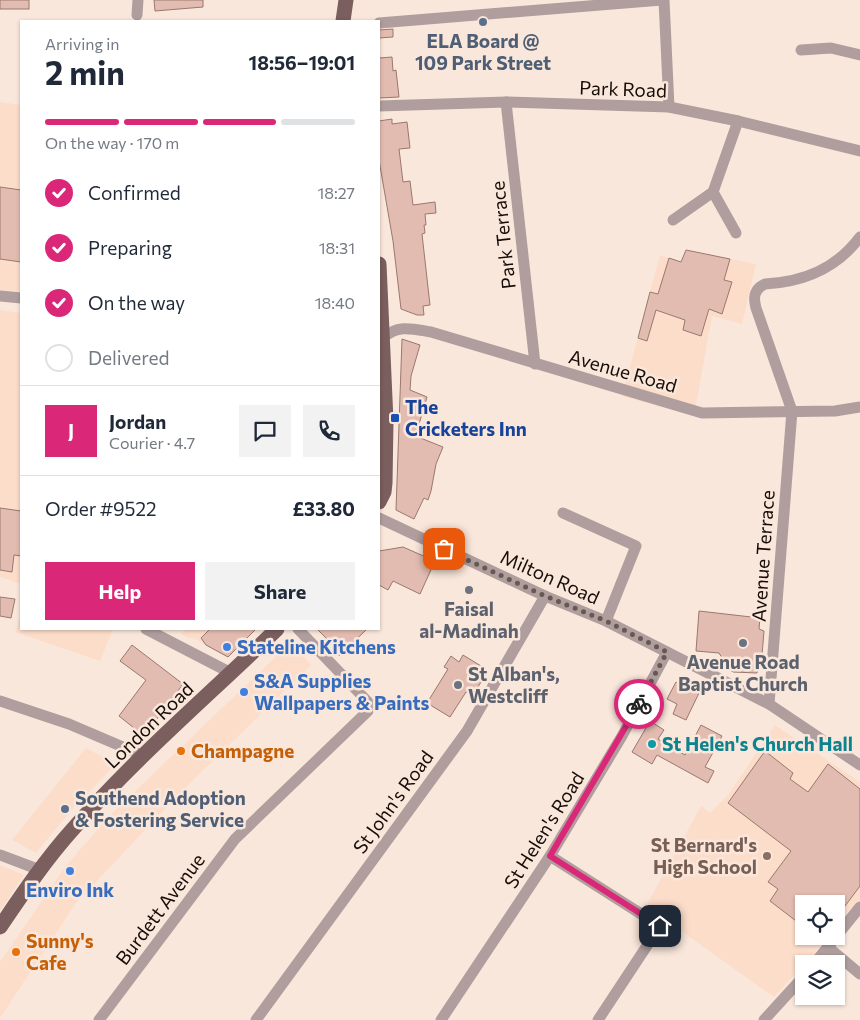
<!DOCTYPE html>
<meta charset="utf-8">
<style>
body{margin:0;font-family:Commissioner,sans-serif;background:#f2f2f3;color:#1f2937;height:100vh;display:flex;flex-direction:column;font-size:19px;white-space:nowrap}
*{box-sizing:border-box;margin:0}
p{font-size:16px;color:#747a83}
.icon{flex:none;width:28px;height:28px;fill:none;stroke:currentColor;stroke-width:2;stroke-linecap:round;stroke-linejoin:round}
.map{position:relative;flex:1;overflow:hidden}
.sheet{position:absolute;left:20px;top:20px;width:360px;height:610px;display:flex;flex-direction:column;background:#fff;border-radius:0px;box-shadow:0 1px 4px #0004}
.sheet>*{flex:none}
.controls{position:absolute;left:795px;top:895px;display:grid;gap:10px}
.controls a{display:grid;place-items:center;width:50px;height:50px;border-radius:0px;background:#fff;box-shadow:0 1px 4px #0004;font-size:25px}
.pin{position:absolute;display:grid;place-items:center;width:42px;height:42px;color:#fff;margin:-21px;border-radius:10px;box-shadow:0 2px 8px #0006}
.courier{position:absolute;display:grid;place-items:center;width:50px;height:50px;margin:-25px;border:4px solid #db2777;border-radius:50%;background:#fff;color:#222;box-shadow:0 1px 6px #0007}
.head em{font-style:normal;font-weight:700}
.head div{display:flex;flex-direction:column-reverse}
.head{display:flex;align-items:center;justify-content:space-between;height:85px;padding:0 25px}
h1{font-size:32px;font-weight:700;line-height:38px}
.bar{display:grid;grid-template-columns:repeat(4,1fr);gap:8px 5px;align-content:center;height:60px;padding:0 25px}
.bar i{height:6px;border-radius:4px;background:#e0e1e3}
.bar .active{background:#db2777}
.bar p{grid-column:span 4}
.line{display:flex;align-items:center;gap:12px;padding:0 25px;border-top:1px solid #e0e1e3}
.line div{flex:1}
.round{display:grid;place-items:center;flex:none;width:52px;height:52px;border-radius:0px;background:#f2f2f3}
ol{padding:0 25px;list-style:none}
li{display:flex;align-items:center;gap:15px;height:55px}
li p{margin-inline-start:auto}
li .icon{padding:5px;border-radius:50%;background:#db2777;color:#fff;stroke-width:4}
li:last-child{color:#747a83}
li i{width:28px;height:28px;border:2px solid #e0e1e3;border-radius:50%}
.action{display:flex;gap:10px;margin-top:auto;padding:10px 25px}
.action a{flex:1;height:58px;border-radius:0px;background:#db2777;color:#fff;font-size:20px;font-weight:700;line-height:58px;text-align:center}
.action a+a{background:#f2f2f3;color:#1f2937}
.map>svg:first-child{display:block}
.built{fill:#fcddca}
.building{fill:#e3bcb1;stroke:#99786f}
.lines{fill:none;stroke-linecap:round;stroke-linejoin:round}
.minor{stroke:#af9e9d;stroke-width:11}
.primary{stroke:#7b5e5e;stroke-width:15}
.done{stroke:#665951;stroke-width:5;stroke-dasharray:0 9}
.route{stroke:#db2777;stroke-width:6}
.service-dot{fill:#5c6f8a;stroke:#fae7db;stroke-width:2}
.transit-dot{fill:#1a4fb4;stroke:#fae7db;stroke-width:2}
.worship-dot{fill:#6b7280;stroke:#fae7db;stroke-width:2}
.shop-dot{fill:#3f7fe0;stroke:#fae7db;stroke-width:2}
.culture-dot{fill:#0f9aa8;stroke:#fae7db;stroke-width:2}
.food-dot{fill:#e8710a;stroke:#fae7db;stroke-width:2}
.education-dot{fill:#8d6e63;stroke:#fae7db;stroke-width:2}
.labels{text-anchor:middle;stroke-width:5;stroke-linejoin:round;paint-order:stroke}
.service-label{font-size:19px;font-weight:bold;fill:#4e5e75;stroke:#fae7db}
.street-label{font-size:19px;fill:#170d07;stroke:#fae7db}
.transit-label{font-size:19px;font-weight:bold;fill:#164399;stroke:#fae7db;text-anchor:start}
.worship-label{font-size:19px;font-weight:bold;fill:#5b616d;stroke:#fae7db}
.shop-label{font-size:19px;font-weight:bold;fill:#366cbe;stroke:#fae7db;text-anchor:start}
.culture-label{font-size:19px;font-weight:bold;fill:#0d838f;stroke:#fae7db;text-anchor:start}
.food-label{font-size:19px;font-weight:bold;fill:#c56008;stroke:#fae7db;text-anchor:start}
.education-label{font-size:19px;font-weight:bold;fill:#785e54;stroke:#fae7db;text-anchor:end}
</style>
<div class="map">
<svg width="860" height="1020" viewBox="0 0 860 1020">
<rect width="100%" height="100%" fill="#fae7db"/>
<g class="built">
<path d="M0 102 21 105V293L0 290Z"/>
<path d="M686 250 756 264 742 324 712 316 694 416 622 396 660 255 681 262Z"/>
<path d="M0 310 21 313V584L0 577Z"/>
<path d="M21 614V629H113L100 661 15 632Z"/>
<path d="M185 629H256L229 656H226L191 637 190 639 181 634Z"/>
<path d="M290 643 293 644 311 665 182 791 76 903 0 1018V962L65 867 108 817Z"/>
<path d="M775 725 860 782V900L836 927V904H804V936H829L774 997 646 906 701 806 710 813 728 795Z"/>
<path d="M86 748 116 764 73 808 36 853 12 840Z"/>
<path d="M0 865 24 875 0 911Z"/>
</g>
<g class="building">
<rect x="0" y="0" width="29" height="9"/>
<path d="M154 0H203V7L155 11Z"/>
<path d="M393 29V37L379 38V30Z"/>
<path d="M392 57 393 71 396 70 399 97 379 98V58Z"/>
<path d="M392 119V124L407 122 410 148 399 149 400 157 403 182 410 181 413 205 435 202 436 213 425 214 426 225H424L425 233 422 234 430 305 423 306 424 315H417L401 309 393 241 379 160V121Z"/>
<path d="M0 187 21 190V262L0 259Z"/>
<path d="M686 250 730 259 724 280 732 282 722 314 709 309 701 336 683 330 685 320 656 310 647 341 638 338 650 292 658 294 669 258 681 262Z"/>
<path d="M402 339 420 345 411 376 410 390 427 397 417 431 420 432 418 437 443 447 436 464 431 491 428 500 424 498 414 519 396 510Z"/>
<path d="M0 508 21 511V556L14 555 12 572 0 570Z"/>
<path d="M403 547 435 561 420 594 393 581 388 590 379 585V551Z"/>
<path d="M0 597 15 599 11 618 0 616Z"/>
<path d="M699 611 760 618 759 629 764 631 762 655H758L757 673 733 672 728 668 719 653 696 651Z"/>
<path d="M210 629H256L228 657 206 645 201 638Z"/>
<path d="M317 629H367L339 656 332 648 334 646Z"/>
<path d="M132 645 183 684 144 736 119 716 146 680 120 661Z"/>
<path d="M463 655 486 669 481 677 483 679 472 696 466 692 450 717 427 703 448 669 444 667 451 656 459 662Z"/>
<path d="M676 682 699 693 686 720 673 714 677 704 667 699Z"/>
<path d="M650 721 664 730 658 739 685 755 701 725 722 736 705 767 714 771 708 783 657 755 652 764 632 752Z"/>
<path d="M765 751 793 773 790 779 808 792 828 764 860 789V886L836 918V904H804V927L770 901 778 889 768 882 791 851 728 803Z"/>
</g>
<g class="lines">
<g class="minor">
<path d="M664 0 669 107"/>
<path d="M137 15 138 0"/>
<path d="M379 23 662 0"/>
<path d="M801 50 831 48 860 55"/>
<path d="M506 102 535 364"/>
<path d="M379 106 506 102 669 107 738 121 860 151"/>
<path d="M713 192 736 233"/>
<path d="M673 220 713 192 738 121"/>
<path d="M0 296 21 298"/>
<path d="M383 338C398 324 413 329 431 332L702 413 835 411 860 407"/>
<path d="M563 513 636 546 606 621"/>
<path d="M379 518 545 596 606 621 769 704 860 765"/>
<path d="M146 629 231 673"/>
<path d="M0 701 69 724 144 756"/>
<path d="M769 704 792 411 756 308C753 297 754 289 765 284 804 282 836 269 860 237"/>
<path d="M0 855 40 870"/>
<path d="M550 856 660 926 598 1020"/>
<path d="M829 948 860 974"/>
<path d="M814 964 860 907"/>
<path d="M99 1020 235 839 368 711V702L298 629"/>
<path d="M256 1020 467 731 545 596"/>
<path d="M441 1020 550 856 622 736 667 652"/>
<path d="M764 1020 804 976"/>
</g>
<g class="primary">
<path d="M343 21 346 0"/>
<path d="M379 264 386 421 385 483 384 492 379 502"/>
<path d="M0 927C23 893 46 859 73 829 136 757 209 695 277 629"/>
</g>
</g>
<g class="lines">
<path class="done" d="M444 549 545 596 606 621 667 652 639 704"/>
<path class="route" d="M639 704 550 856 660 926"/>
</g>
<g class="service-dot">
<circle cx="483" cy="22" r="5"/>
<circle cx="65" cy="809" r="5"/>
</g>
<rect class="transit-dot" x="390" y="413" width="10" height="10" rx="2.5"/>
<g class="worship-dot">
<circle cx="469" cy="590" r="5"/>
<circle cx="743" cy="643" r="5"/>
<circle cx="458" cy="685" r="5"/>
</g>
<g class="shop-dot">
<circle cx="227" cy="647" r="5"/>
<circle cx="244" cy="692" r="5"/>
<circle cx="70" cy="871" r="5"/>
</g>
<circle class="culture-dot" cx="652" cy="744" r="5"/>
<g class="food-dot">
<circle cx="181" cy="751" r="5"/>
<circle cx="16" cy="952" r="5"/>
</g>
<circle class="education-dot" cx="767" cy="856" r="5"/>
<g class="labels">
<g class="service-label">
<text x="483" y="48">ELA Board @<tspan x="483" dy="22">109 Park Street</tspan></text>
<text x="75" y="805" text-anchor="start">Southend Adoption<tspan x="75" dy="22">&amp; Fostering Service</tspan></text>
</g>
<g class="street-label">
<text transform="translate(623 89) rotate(2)" y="7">Park Road</text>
<text transform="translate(503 235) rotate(-96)" y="7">Park Terrace</text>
<text transform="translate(623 371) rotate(16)" y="7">Avenue Road</text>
<text transform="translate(763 556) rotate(-86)" y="7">Avenue Terrace</text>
<text transform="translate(550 577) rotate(24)" y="7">Milton Road</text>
<text transform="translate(149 725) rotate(-44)" y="7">London Road</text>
<text transform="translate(393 802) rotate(-54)" y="7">St John's Road</text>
<text transform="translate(544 830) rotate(-58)" y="7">St Helen's Road</text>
<text transform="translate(160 909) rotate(-53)" y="7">Burdett Avenue</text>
</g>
<g class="transit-label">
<text x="405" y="414">The<tspan x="405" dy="22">Cricketers Inn</tspan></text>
</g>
<g class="worship-label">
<text x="469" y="616">Faisal<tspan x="469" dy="22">al-Madinah</tspan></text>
<text x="743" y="669">Avenue Road<tspan x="743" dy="22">Baptist Church</tspan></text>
<text x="468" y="681" text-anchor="start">St Alban's,<tspan x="468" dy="22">Westcliff</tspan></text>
</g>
<g class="shop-label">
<text x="237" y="654">Stateline Kitchens</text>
<text x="254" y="688">S&amp;A Supplies<tspan x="254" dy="22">Wallpapers &amp; Paints</tspan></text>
<text x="70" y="897" text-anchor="middle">Enviro Ink</text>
</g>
<g class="culture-label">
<text x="662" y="751">St Helen's Church Hall</text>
</g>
<g class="food-label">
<text x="191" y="758">Champagne</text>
<text x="26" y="948">Sunny's<tspan x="26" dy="22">Cafe</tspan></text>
</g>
<g class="education-label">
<text x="757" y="852">St Bernard's<tspan x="757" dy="22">High School</tspan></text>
</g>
</g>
</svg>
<div class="controls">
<a><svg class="icon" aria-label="locate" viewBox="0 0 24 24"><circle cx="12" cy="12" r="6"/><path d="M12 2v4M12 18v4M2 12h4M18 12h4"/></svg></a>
<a><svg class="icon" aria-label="layers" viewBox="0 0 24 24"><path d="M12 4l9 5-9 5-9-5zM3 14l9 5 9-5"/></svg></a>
</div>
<div class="pin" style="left:444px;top:549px;background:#ea580c"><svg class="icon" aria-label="bag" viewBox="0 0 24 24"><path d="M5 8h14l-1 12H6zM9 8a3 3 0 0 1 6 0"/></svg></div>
<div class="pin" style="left:660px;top:926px;background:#1f2937"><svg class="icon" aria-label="home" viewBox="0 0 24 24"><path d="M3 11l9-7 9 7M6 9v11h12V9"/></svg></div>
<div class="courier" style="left:639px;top:704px"><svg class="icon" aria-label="bike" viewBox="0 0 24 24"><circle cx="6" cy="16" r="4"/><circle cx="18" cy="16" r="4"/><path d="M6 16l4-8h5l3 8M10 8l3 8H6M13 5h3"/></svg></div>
<section class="sheet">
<div class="head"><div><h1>2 min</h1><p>Arriving in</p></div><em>18:56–19:01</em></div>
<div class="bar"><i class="active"></i><i class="active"></i><i class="active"></i><i></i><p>On the way · 170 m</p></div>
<ol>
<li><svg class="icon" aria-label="check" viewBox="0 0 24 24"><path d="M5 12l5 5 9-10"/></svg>Confirmed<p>18:27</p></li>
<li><svg class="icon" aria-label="check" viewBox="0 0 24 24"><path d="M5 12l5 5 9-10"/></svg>Preparing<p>18:31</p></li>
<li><svg class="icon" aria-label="check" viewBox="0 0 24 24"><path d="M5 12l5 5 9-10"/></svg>On the way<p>18:40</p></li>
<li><i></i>Delivered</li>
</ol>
<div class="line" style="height:90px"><b class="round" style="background:#db2777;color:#fff">J</b><div><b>Jordan</b><p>Courier · 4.7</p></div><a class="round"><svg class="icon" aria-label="chat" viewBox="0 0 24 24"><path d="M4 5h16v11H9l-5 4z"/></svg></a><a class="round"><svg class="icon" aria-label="phone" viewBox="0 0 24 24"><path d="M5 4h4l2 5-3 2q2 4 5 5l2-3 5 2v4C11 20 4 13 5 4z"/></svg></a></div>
<div class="line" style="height:65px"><div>Order #9522</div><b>£33.80</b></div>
<div class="action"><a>Help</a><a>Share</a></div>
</section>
</div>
